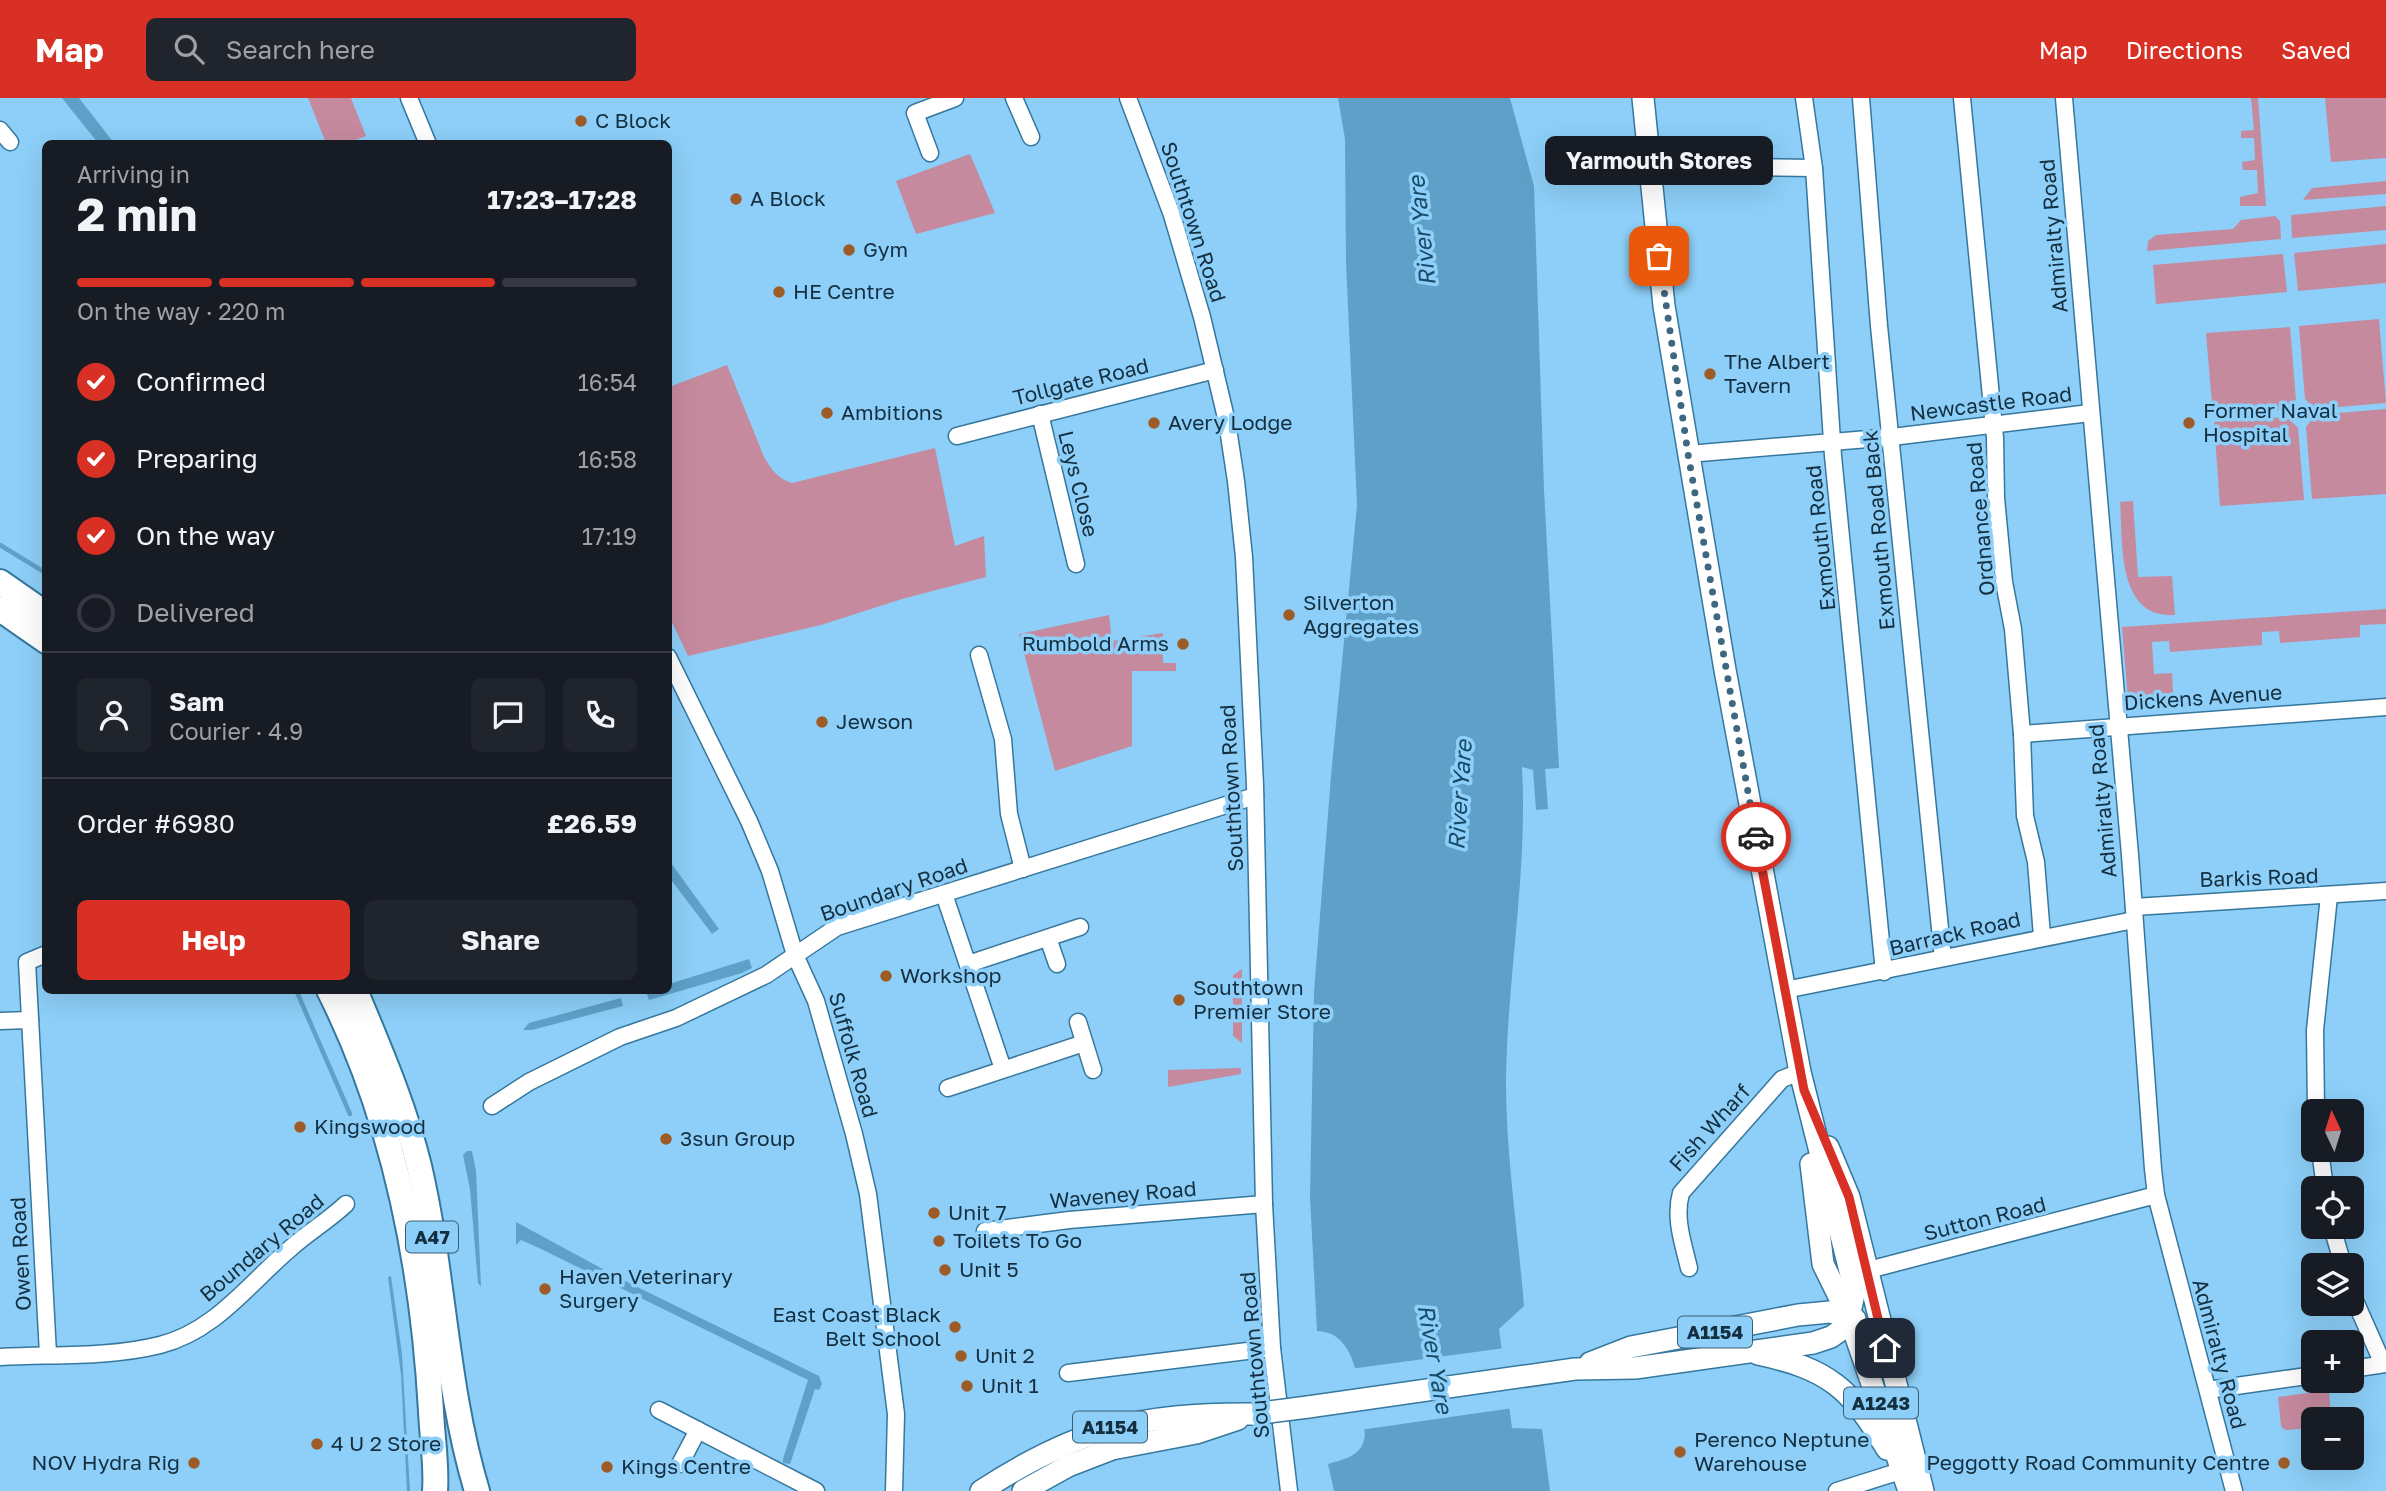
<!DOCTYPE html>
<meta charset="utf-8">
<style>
body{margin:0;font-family:"Golos Text",sans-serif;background:#20242c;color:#f1f3f6;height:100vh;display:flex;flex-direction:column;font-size:26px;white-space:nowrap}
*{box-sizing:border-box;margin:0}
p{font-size:23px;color:#9ea1a6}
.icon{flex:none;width:38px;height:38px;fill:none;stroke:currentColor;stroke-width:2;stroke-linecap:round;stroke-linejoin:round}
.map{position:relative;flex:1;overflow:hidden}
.drawer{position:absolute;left:42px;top:42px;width:630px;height:854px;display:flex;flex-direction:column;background:#171b24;border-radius:10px;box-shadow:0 7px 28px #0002}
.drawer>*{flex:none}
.needle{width:46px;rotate:356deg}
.buttons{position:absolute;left:2301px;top:1001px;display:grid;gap:14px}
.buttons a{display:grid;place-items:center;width:63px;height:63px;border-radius:10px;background:#171b24;box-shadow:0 7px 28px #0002;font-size:35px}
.pin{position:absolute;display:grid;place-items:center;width:60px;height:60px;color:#fff;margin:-30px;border-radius:14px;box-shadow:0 4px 10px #0006}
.courier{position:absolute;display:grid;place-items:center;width:70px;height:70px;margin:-35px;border:5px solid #d93025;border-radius:50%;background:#fff;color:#222;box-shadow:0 2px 9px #0007}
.bubble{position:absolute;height:49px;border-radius:10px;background:#171b24;box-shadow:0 7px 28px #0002;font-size:23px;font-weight:700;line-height:49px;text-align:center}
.headline em{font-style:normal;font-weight:700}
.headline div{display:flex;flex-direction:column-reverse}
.headline{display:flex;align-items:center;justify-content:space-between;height:119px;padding:0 35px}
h1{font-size:46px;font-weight:700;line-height:52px}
.bar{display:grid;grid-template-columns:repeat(4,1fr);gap:10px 7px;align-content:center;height:84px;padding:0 35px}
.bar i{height:9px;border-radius:5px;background:#363941}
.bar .active{background:#d93025}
.bar p{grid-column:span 4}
.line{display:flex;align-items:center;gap:18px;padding:0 35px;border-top:2px solid #363941}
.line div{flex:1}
.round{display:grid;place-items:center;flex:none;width:74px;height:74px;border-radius:10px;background:#20242c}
ol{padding:0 35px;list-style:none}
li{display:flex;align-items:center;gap:21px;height:77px}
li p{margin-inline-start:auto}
li .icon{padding:7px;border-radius:50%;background:#d93025;color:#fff;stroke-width:4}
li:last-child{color:#9ea1a6}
li i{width:38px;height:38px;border:4px solid #363941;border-radius:50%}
.primary-button{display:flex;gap:14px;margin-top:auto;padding:14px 35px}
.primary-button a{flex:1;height:80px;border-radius:10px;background:#d93025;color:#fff;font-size:28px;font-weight:700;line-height:80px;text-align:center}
.primary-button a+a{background:#20242c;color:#f1f3f6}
header{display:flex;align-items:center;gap:42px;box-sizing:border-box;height:98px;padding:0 35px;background:#d93025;color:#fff}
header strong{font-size:33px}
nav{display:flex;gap:38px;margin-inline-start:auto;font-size:24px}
.search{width:490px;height:63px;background:#20242c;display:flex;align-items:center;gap:18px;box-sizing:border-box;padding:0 24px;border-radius:10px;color:#9ea1a6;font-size:26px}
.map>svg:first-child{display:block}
.green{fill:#c68a9f}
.water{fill:#5ea0c8}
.pier{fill:#8dcff8}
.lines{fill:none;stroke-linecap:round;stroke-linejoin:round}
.stream{stroke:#5ea0c8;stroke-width:4.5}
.minor-casing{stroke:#36779d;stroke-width:19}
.major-casing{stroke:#36779d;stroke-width:24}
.highway-casing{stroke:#36779d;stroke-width:28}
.minor{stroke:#fff;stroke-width:16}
.major{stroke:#fff;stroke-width:21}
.highway{stroke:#fff;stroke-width:24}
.major-bridge-casing{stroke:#36779d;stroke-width:24;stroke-linecap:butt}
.major-bridge{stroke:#fff;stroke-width:21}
.done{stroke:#3e6780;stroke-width:7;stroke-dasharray:0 12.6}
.route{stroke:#d93025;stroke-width:9}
.poi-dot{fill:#9d5c27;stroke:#8dcff8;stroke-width:2.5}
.labels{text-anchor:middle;stroke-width:7;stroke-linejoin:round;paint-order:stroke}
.shield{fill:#8dcff8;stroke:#385f76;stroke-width:2}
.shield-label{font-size:19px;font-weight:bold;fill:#142f3f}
.poi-label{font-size:21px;fill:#142f3f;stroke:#8dcff8;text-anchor:start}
.street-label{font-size:21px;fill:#142f3f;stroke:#8dcff8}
.water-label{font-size:23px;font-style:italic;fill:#184b68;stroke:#8dcff8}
</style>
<header>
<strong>Map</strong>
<div class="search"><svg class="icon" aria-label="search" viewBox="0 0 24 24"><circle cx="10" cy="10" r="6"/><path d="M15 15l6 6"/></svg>Search here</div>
<nav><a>Map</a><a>Directions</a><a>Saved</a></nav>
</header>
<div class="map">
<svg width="2386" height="1393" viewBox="0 0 2386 1393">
<rect width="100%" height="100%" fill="#8dcff8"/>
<g class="green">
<path d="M308 0H351L366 38 348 45H326Z"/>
<path d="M2251 0H2258L2266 108H2240V99L2258 95 2257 72H2243L2242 64 2255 62 2254 40H2241V33L2254 32Z"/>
<path d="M2325 0H2386V60L2331 64Z"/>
<path d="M970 56 995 115 916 136 896 83Z"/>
<path d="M2386 83V96L2303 102 2312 90Z"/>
<path d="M2386 108V132L2292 140 2291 117Z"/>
<path d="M2275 118 2280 123 2281 141 2147 153 2148 143 2156 137 2233 131 2241 122Z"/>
<path d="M2386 146V185L2298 193 2294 155Z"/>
<path d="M2283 156 2287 194 2156 206 2153 167Z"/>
<path d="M2379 221 2386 305 2315 311 2305 301 2299 228Z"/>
<path d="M2290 229 2296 302 2288 312 2213 318 2206 235Z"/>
<path d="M727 267 764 359C771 371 778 381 792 385L935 350 955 448 984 438 986 479 902 501 821 527 688 558 669 518V289Z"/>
<path d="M2386 311V396L2312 401 2306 329 2315 317Z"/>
<path d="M2287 319 2298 330 2304 402 2220 408 2214 324Z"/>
<path d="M2133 403 2138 479 2172 478 2175 517C2116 521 2123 443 2120 404Z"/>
<path d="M2386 511V526L2360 527V539L2280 545 2279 533 2262 534V547L2170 554 2169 543 2152 544 2154 576 2172 575 2174 610 2129 613 2122 529Z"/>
<path d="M1109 517 1112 543 1163 535V565H1176V573H1132V648L1055 673 1019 536Z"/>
<path d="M1242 871V945L1233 938V877Z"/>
<path d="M1241 970V976L1168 989V972Z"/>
<path d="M2329 1292 2331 1321H2314L2313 1330 2285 1332 2281 1328 2278 1299Z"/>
</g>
<g class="water">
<path d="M62 0H79L114 45H98Z"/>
<path d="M1338 0H1510L1534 88 1544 392 1559 670 1545 671 1548 711 1536 712 1533 672 1522 669C1528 774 1507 879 1506 984 1506 1059 1518 1133 1524 1208L1499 1231 1512 1330 1542 1331 1550 1393H1334L1328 1366C1347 1360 1363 1358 1365 1336 1359 1303 1362 1234 1317 1233L1310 1099 1314 894 1331 678 1357 407 1346 164 1345 41Z"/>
<path d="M668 761 719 831 712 836 669 779Z"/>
<path d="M749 861 752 870 742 875 649 902 646 893 668 892 669 886Z"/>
<path d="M621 900 623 908 532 932H523L529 925Z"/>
<path d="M467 1053H472L476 1073 481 1189 478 1185 470 1091 463 1057Z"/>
<path d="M516 1124 623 1182 819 1278 822 1286 819 1292 815 1291 790 1366 783 1365V1361L808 1282 539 1150 521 1142 516 1147Z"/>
<path d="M391 1178 402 1256 410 1393H407L401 1277 388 1179Z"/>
</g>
<path class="pier" d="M1505 1250 1513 1310 1360 1332 1350 1271Z"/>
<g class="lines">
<g class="stream">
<path d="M0 447 46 475"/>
<path d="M296 892 350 1016"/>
</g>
<g class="minor-casing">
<g id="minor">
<path d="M409 0 428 46"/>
<path d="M1014 0 1031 39"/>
<path d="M1128 0 1172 117 1202 219 1227 324 1236 383 1244 459 1255 687 1264 1106 1272 1250 1289 1393"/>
<path d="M1804 0 1814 70 1833 358 1884 874"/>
<path d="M1861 0 1879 228 1943 860"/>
<path d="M1962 0 1995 340 1996 400 2004 484 2013 531 2022 636 2025 718 2036 764 2042 838"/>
<path d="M2064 0 2130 757 2153 1071 2156 1097 2234 1393"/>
<path d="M0 32 10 44"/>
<path d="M930 55 915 15 955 0"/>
<path d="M1648 58 1726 56 1735 69 1814 70"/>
<path d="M1040 316 1076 466"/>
<path d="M957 338 1215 272"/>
<path d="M1688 356 1892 339 2090 315"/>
<path d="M979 557 1003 641 1009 716 1023 771"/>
<path d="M668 559 749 723 770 773 795 857 816 903 854 1036 868 1096 896 1316 894 1393"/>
<path d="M2022 636 2386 609"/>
<path d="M944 796 1003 971"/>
<path d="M2134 809 2386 793"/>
<path d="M1048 840 1057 866"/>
<path d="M46 856 27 864 48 1256"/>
<path d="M968 866 1080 829"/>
<path d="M1785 892 2134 822"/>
<path d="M0 923 30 922"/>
<path d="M1078 924 1093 972"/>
<path d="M948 990 1084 945"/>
<path d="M492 1008 529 984 620 939 676 920 766 877 837 829 1255 698"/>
<path d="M2316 1013 2315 932 2329 798"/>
<path d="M2320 1052 2325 1090"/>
<path d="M2332 1129 2343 1167"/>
<path d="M985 1133 1069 1122 1264 1106"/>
<path d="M1689 1170C1683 1145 1674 1120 1681 1095L1782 981 1800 974"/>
<path d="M1857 1175 2156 1097"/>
<path d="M2352 1196 2383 1266"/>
<path d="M0 1259C54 1256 107 1260 160 1247 216 1233 250 1184 292 1149 309 1134 329 1122 346 1106"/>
<path d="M2352 1271 2386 1266"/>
<path d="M1068 1275 1272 1250"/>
<path d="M2208 1292 2314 1277"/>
<path d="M659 1312 816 1393"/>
<path d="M680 1366 698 1332"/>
<path d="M1837 1393 1910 1370"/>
</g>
</g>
<g class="major-casing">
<g id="major">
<path d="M1828 1049 1849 1099 1923 1393"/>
<path d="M1811 1066 1823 1166 1849 1219 1909 1393"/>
<path d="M1758 1256C1829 1271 1850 1290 1887 1351"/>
<path d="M1590 1265 1631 1249 1798 1217 1830 1214 1855 1221"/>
<path d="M1308 1309 1575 1271 1635 1270 1813 1245 1831 1239 1841 1232 1849 1219 1854 1196 1851 1177 1800 974 1725 572 1664 208 1643 0"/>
<path d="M981 1393C1076 1331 1140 1315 1253 1316"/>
<path d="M1023 1393 1068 1368 1112 1351 1196 1335 1238 1321"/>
</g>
</g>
<g class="highway-casing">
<g id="highway">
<path d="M0 484 46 516"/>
<path d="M0 511 46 543"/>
<path d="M329 892C394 1021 423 1171 431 1313 432 1339 437 1367 435 1393"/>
<path d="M355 892C379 950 404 1007 419 1068 444 1175 445 1287 477 1393"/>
</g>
</g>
<use href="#minor" class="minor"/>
<use href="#major" class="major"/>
<use href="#highway" class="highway"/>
<g class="major-bridge-casing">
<path id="major-bridge" d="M1253 1316 1308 1309"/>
</g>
<use href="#major-bridge" class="major-bridge"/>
</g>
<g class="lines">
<path class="done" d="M1659 158 1688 356 1756 739"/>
<path class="route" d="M1756 739 1804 992 1849 1099 1885 1250"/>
</g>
<g class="poi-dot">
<circle cx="581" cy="23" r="7"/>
<circle cx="736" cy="101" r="7"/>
<circle cx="849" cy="152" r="7"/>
<circle cx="779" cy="194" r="7"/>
<circle cx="1710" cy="276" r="7"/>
<circle cx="827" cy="315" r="7"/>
<circle cx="1154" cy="325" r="7"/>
<circle cx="2189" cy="325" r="7"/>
<circle cx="1289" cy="517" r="7"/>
<circle cx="1183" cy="546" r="7"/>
<circle cx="822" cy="624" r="7"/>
<circle cx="886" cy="878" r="7"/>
<circle cx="1179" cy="902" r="7"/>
<circle cx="300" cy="1029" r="7"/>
<circle cx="666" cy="1041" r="7"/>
<circle cx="934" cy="1115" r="7"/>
<circle cx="939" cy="1143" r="7"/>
<circle cx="945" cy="1172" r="7"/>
<circle cx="545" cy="1191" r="7"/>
<circle cx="955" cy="1229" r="7"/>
<circle cx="961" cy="1258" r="7"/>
<circle cx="967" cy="1288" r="7"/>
<circle cx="317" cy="1346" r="7"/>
<circle cx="1680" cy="1354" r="7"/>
<circle cx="194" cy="1365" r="7"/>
<circle cx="2284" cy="1365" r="7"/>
<circle cx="607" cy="1369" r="7"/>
</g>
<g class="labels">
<g class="shield">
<rect x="406" y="1123.5" width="52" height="31" rx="5"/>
<rect x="1678" y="1218.5" width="74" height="31" rx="5"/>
<rect x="1844" y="1289.5" width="74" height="31" rx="5"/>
<rect x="1073" y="1313.5" width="74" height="31" rx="5"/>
</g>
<g class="shield-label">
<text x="432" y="1146">A47</text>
<text x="1715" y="1241">A1154</text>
<text x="1881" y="1312">A1243</text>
<text x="1110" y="1336">A1154</text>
</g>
<g class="poi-label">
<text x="595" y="30">C Block</text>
<text x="750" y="108">A Block</text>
<text x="863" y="159">Gym</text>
<text x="793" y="201">HE Centre</text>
<text x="1724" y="271">The Albert<tspan x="1724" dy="24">Tavern</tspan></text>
<text x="2203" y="320">Former Naval<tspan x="2203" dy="24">Hospital</tspan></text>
<text x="841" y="322">Ambitions</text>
<text x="1168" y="332">Avery Lodge</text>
<text x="1303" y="512">Silverton<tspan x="1303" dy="24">Aggregates</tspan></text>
<text x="1169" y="553" text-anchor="end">Rumbold Arms</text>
<text x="836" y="631">Jewson</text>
<text x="900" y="885">Workshop</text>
<text x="1193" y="897">Southtown<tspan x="1193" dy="24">Premier Store</tspan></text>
<text x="314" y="1036">Kingswood</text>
<text x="680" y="1048">3sun Group</text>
<text x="948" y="1122">Unit 7</text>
<text x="953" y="1150">Toilets To Go</text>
<text x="959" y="1179">Unit 5</text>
<text x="559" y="1186">Haven Veterinary<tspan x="559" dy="24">Surgery</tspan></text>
<text x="941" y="1224" text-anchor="end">East Coast Black<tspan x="941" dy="24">Belt School</tspan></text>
<text x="975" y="1265">Unit 2</text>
<text x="981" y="1295">Unit 1</text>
<text x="1694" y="1349">Perenco Neptune<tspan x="1694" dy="24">Warehouse</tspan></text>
<text x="331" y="1353">4 U 2 Store</text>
<text x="180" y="1372" text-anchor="end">NOV Hydra Rig</text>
<text x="2270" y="1372" text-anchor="end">Peggotty Road Community Centre</text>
<text x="621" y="1376">Kings Centre</text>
</g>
<g class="street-label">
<text transform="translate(1193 124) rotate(72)" y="7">Southtown Road</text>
<text transform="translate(2054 138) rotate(-95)" y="7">Admiralty Road</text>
<text transform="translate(1081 284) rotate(-14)" y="7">Tollgate Road</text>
<text transform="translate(1991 306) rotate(-7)" y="7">Newcastle Road</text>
<text transform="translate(1078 386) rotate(76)" y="7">Leys Close</text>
<text transform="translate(1981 421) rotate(-95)" y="7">Ordnance Road</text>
<text transform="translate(1879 432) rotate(-95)" y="7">Exmouth Road Back</text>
<text transform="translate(1821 440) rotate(-96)" y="7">Exmouth Road</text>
<text transform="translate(2203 600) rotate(-4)" y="7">Dickens Avenue</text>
<text transform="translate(1232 690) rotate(-93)" y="7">Southtown Road</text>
<text transform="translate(2103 703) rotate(-95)" y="7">Admiralty Road</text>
<text transform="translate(2259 780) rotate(-2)" y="7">Barkis Road</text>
<text transform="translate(894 792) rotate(-19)" y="7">Boundary Road</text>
<text transform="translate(1955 836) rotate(-13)" y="7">Barrack Road</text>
<text transform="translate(853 957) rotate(74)" y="7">Suffolk Road</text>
<text transform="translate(1710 1030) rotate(-48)" y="7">Fish Wharf</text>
<text transform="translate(1123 1097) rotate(-5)" y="7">Waveney Road</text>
<text transform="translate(1985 1121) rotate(-14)" y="7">Sutton Road</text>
<text transform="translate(262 1150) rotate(-40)" y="7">Boundary Road</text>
<text transform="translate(21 1156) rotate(-93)" y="7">Owen Road</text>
<text transform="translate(2219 1256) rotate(75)" y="7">Admiralty Road</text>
<text transform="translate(1255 1257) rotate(-95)" y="7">Southtown Road</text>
</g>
<g class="water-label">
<text transform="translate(1422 133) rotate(-96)" y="8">River Yare</text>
<text transform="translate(1460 697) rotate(-86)" y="8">River Yare</text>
<text transform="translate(1435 1261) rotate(80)" y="8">River Yare</text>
</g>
</g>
</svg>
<div class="buttons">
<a><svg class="needle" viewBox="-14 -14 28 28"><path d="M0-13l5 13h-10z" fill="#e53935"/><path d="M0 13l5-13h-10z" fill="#9ea1a6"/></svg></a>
<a><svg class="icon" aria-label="locate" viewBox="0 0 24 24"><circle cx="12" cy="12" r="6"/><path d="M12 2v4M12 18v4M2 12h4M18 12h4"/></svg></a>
<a><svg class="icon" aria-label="layers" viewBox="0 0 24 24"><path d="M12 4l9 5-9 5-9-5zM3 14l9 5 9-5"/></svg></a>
<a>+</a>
<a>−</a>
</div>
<div class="pin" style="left:1659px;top:158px;background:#ea580c"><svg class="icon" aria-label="bag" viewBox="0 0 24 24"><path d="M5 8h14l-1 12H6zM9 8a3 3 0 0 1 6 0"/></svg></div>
<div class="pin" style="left:1885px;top:1250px;background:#1f2937"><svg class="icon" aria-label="home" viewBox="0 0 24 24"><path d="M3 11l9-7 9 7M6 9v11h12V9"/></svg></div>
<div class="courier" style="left:1756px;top:739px"><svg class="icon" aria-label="car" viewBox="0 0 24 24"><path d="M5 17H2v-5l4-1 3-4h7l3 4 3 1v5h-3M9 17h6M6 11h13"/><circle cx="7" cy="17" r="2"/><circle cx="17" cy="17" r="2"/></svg></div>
<div class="bubble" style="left:1545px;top:38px;width:228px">Yarmouth Stores</div>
<section class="drawer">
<div class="headline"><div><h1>2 min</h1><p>Arriving in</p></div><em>17:23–17:28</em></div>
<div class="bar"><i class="active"></i><i class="active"></i><i class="active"></i><i></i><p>On the way · 220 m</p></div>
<ol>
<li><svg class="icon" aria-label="check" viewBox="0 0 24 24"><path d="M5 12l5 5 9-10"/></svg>Confirmed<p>16:54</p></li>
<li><svg class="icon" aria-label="check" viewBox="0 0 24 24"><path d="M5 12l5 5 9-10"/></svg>Preparing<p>16:58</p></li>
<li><svg class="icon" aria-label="check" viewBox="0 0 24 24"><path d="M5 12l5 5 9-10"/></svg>On the way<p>17:19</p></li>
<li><i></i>Delivered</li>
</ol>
<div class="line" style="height:126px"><a class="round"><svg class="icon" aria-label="person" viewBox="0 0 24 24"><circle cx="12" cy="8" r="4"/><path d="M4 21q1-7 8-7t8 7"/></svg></a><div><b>Sam</b><p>Courier · 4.9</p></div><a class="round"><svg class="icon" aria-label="chat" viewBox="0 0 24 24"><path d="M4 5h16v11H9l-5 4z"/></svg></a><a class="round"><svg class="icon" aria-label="phone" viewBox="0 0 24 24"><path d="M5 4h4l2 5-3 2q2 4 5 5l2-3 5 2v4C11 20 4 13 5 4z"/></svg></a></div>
<div class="line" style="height:91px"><div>Order #6980</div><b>£26.59</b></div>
<div class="primary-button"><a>Help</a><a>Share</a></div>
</section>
</div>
